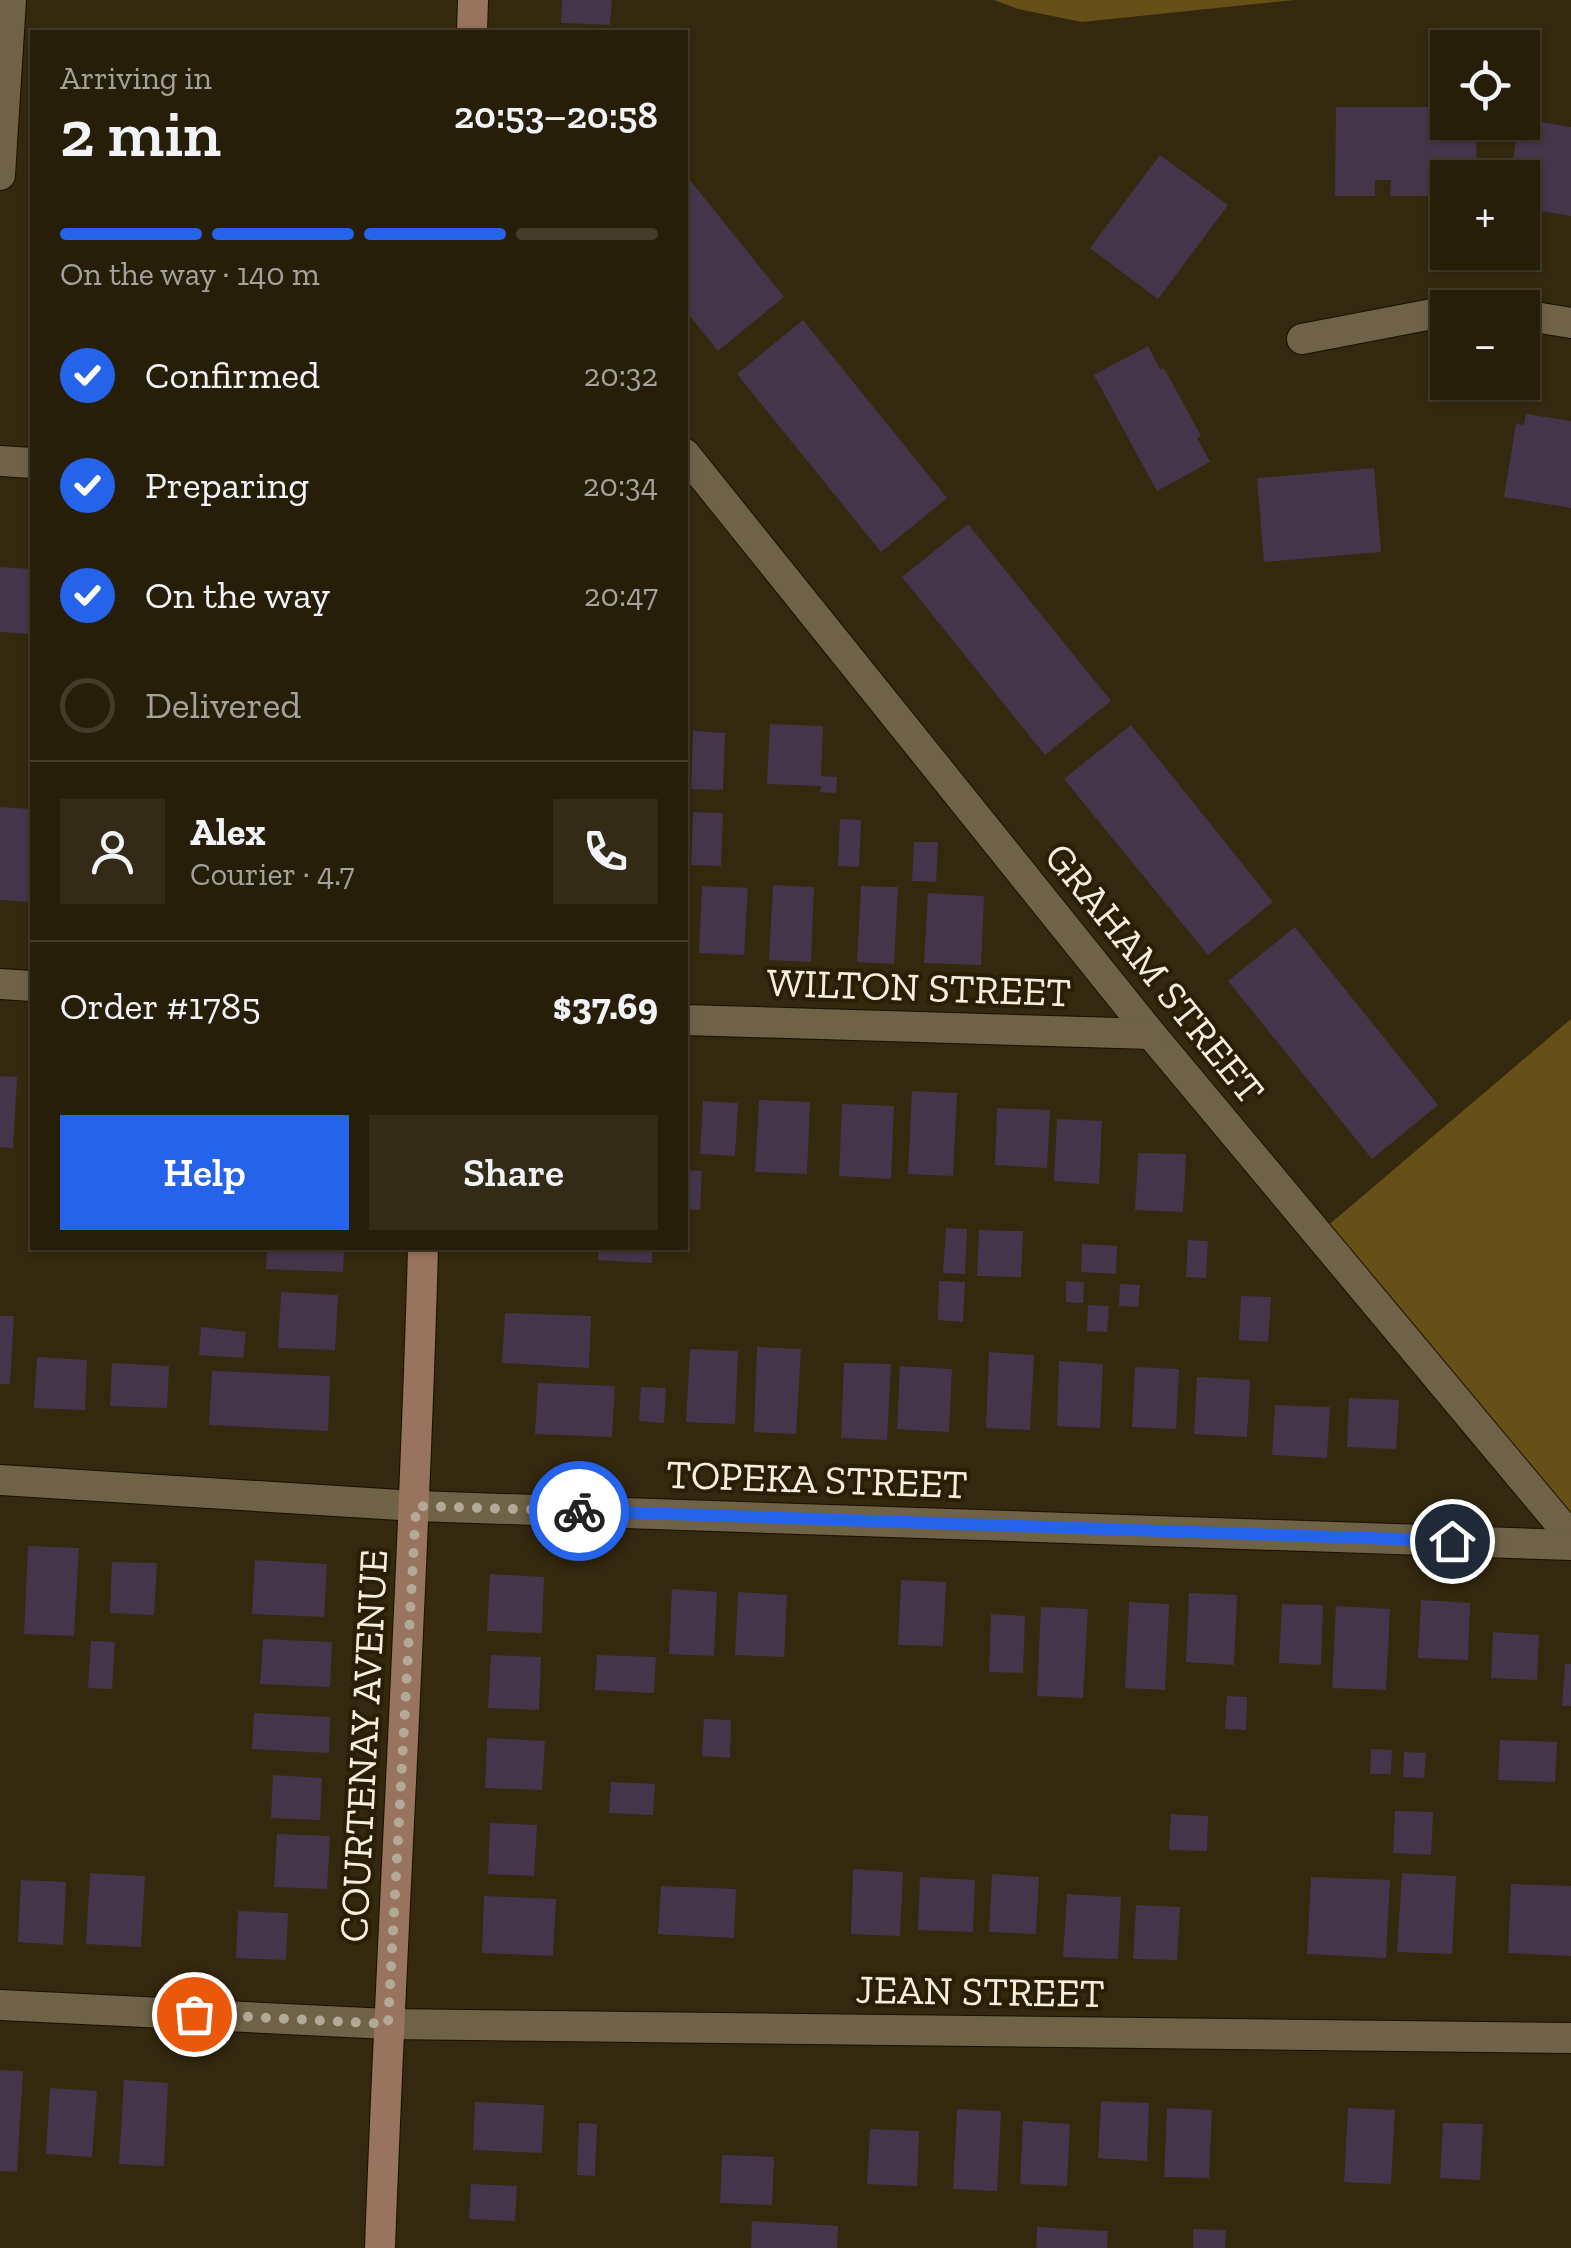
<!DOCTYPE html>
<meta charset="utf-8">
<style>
body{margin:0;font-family:"Zilla Slab",serif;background:#332b18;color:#f1f3f6;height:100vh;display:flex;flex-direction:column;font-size:38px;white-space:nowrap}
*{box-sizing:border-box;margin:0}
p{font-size:32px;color:#a4a29c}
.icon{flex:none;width:55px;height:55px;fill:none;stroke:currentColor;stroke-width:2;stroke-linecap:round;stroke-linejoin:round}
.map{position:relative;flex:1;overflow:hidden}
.sheet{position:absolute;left:30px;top:30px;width:658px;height:1220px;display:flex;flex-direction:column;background:#271e0a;border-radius:0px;box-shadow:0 2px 8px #0004,0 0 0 2px #433c2b}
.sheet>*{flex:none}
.fabs{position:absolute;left:1430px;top:30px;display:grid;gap:20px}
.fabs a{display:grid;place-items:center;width:110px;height:110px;border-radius:0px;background:#271e0a;box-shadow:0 2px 8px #0004,0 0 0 2px #433c2b;font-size:50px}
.pin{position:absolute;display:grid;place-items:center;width:85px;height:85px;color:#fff;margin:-42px;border:5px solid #fff;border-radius:50%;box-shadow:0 2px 10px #0007}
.courier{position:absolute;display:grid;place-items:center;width:100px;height:100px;margin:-50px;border:8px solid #2563eb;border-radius:50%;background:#fff;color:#222;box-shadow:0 2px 12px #0007}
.headline em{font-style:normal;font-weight:600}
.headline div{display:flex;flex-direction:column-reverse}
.headline{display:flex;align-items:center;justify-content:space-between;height:170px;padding:0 30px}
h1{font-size:65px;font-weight:600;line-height:75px}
.bar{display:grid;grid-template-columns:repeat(4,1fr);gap:15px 10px;align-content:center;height:120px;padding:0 30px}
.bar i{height:12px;border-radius:8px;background:#433c2b}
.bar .active{background:#2563eb}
.bar p{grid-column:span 4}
.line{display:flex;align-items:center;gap:25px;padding:0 30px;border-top:2px solid #433c2b}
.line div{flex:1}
.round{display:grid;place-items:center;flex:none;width:105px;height:105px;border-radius:0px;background:#332b18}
ol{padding:0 30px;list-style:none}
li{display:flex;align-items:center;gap:30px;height:110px}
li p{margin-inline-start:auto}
li .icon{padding:10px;border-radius:50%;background:#2563eb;color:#fff;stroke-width:4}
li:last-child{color:#a4a29c}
li i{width:55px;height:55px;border:5px solid #433c2b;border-radius:50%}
.primary-button{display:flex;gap:20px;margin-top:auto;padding:20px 30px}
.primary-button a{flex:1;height:115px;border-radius:0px;background:#2563eb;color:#fff;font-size:40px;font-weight:600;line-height:115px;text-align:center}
.primary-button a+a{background:#332b18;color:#f1f3f6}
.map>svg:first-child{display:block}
.green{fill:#674f18}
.building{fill:#44354b}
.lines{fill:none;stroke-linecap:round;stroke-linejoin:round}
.street-casing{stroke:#1b1000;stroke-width:32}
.secondary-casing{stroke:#1b1000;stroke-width:32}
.street{stroke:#6f6247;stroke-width:30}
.secondary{stroke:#98735d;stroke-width:30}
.done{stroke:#b2a996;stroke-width:10;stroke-dasharray:0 18}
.route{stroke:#2563eb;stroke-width:12}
.labels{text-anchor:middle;stroke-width:8;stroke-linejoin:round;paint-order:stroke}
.street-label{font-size:40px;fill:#f6eedf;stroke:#2a1e05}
</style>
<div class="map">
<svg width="1571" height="2248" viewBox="0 0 1571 2248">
<rect width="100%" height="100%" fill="#34280e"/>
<g class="green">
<path d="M994 0H1294L1082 22 1018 9Z"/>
<path d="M1571 1019V1537L1318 1234Z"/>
</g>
<g class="building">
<path d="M562 0H612L610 25 561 23Z"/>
<path d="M1336 107H1448V122H1477L1476 178H1448V196H1390L1391 180H1375V196H1335Z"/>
<path d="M1522 119 1571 127V216L1522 208V178H1510L1519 122H1522Z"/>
<path d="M1160 155 1228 205 1158 299 1090 248Z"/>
<path d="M685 174 784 297 718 351 685 310Z"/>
<path d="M803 320 947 498 881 552 737 374Z"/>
<path d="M1148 346 1160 369 1164 368 1201 436 1197 438 1210 462 1157 491 1094 375Z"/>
<path d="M1526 414 1571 421V508L1504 497 1516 424 1524 425Z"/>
<path d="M1374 468 1381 552 1264 562 1257 478Z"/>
<path d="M968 524 1111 701 1045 755 902 577Z"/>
<path d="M0 567 32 569V634L0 632Z"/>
<path d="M770 724 823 726 821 776 837 777 836 793 820 792 821 786 767 784Z"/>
<path d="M1131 725 1273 902 1208 955 1064 779Z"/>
<path d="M693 731 725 733 723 790 691 789Z"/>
<path d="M0 807 32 809 30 902 0 900Z"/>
<path d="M693 812 723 813 721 866 691 865Z"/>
<path d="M840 819 861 820 859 867 838 866Z"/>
<path d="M914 842H938L936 882 912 881Z"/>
<path d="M773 885 814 887 811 962 769 960Z"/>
<path d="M702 886 748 888 744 955 699 953Z"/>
<path d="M861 886 898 887 894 964 857 962Z"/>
<path d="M928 893 984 896 981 965 924 963Z"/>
<path d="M1295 927 1438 1105 1372 1159 1228 981Z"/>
<path d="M0 1076 17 1077 13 1148 0 1147Z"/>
<path d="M912 1091 957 1093 953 1176 908 1174Z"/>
<path d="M759 1100 810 1102 807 1174 755 1172Z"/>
<path d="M703 1101 738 1103 735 1156 700 1154Z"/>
<path d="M842 1104 894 1106 891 1179 839 1176Z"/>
<path d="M997 1108 1050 1110 1047 1168 995 1165Z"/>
<path d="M1057 1119 1102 1121 1099 1184 1054 1181Z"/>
<path d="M1138 1153 1186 1154 1183 1212 1135 1210Z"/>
<path d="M685 1170 702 1171 700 1210 685 1209Z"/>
<path d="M946 1228 967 1229 965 1274 943 1273Z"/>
<path d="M979 1230 1023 1231 1021 1277 977 1276Z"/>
<path d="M1188 1240 1208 1241 1206 1278 1186 1277Z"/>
<path d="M1082 1244 1117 1246 1116 1274 1081 1272Z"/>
<path d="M267 1248H344L343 1272 266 1269Z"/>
<path d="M599 1248H652V1263L598 1260Z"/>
<path d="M939 1281 965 1282 963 1322 938 1320Z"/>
<path d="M1066 1281 1084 1282 1083 1303 1066 1302Z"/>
<path d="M1120 1284 1140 1285 1138 1307 1119 1306Z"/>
<path d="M281 1292 338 1295 335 1350 278 1348Z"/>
<path d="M1241 1296 1271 1297 1268 1342 1239 1340Z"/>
<path d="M1088 1305 1109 1306 1107 1332 1087 1331Z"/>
<path d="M505 1313 591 1316 589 1368 502 1363Z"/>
<path d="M0 1316H14L10 1384H0Z"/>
<path d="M201 1327 246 1332 243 1358 199 1355Z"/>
<path d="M757 1347 801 1349 796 1434 754 1432Z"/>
<path d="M690 1349 738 1351 735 1424 686 1422Z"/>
<path d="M989 1352 1034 1355 1030 1430 986 1428Z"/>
<path d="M37 1357 87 1360 85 1410 34 1408Z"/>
<path d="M1059 1361 1103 1364 1100 1428 1057 1426Z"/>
<path d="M112 1363 169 1366 167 1408 110 1406Z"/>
<path d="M844 1363 891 1364 887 1440 841 1438Z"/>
<path d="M900 1366 952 1369 949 1432 897 1429Z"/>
<path d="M1135 1367 1179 1369 1176 1429 1132 1427Z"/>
<path d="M212 1371 330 1376 328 1431 209 1425Z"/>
<path d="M1197 1377 1250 1380 1247 1437 1194 1434Z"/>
<path d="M538 1383 615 1386 612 1437 535 1434Z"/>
<path d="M641 1387 666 1388 664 1423 639 1421Z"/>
<path d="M1349 1398 1399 1400 1396 1449 1347 1447Z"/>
<path d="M1275 1405 1330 1407 1327 1458 1272 1455Z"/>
<path d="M28 1546 79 1548 74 1636 24 1634Z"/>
<path d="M255 1560 327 1564 324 1617 252 1614Z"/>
<path d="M112 1562 157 1563 154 1615 110 1613Z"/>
<path d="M490 1574 544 1577 542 1633 487 1631Z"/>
<path d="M901 1580 946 1582 943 1646 898 1645Z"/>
<path d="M672 1589 717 1592 714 1656 669 1654Z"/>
<path d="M738 1592 787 1595 784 1657 735 1655Z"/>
<path d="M1189 1593 1237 1595 1234 1665 1186 1662Z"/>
<path d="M1421 1600 1470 1603 1468 1660 1418 1658Z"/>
<path d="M1129 1602 1169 1604 1165 1690 1125 1688Z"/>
<path d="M1282 1604 1323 1605 1321 1665 1279 1663Z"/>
<path d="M1336 1606 1390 1609 1386 1690 1332 1688Z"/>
<path d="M1041 1607 1088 1609 1083 1698 1037 1696Z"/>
<path d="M991 1614 1025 1616 1023 1673 989 1672Z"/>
<path d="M1493 1632 1539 1635 1537 1680 1491 1678Z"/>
<path d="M263 1639 332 1642 330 1687 260 1684Z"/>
<path d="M91 1641 115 1642 112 1689 88 1688Z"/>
<path d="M491 1655 541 1657 539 1710 488 1708Z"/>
<path d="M597 1655 656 1657 654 1693 595 1690Z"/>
<path d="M1565 1664H1571V1706H1562Z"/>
<path d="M1227 1696 1247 1697 1246 1730 1225 1729Z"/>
<path d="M254 1713 330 1717 329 1753 252 1749Z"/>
<path d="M704 1719 731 1720 730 1758 702 1756Z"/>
<path d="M487 1738 545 1741 542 1790 485 1788Z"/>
<path d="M1500 1740 1557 1742 1555 1782 1498 1780Z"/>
<path d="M1371 1749 1392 1750 1391 1774H1370Z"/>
<path d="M1404 1752 1426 1753 1424 1778 1403 1777Z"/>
<path d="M273 1775 322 1778 320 1820 271 1818Z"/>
<path d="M611 1782 655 1784 653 1815 609 1813Z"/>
<path d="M1395 1811 1433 1812 1431 1855 1393 1853Z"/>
<path d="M1171 1814 1208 1816 1207 1851 1169 1850Z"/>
<path d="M490 1823 537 1825 534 1876 488 1874Z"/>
<path d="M277 1834 330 1836 327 1889 274 1887Z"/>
<path d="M853 1869 903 1872 900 1936 851 1934Z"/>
<path d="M90 1873 145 1876 141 1947 86 1944Z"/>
<path d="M1402 1873 1456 1876 1452 1954 1397 1952Z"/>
<path d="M992 1874 1039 1877 1036 1934 989 1932Z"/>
<path d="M920 1877 975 1880 973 1932 918 1930Z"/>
<path d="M1311 1877 1390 1880 1386 1958 1307 1954Z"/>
<path d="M21 1880 66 1882 63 1945 18 1942Z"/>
<path d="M1511 1884 1571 1886V1956L1508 1953Z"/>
<path d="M661 1886 736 1889 734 1938 658 1934Z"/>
<path d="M1067 1894 1121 1897 1118 1959 1063 1957Z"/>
<path d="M484 1896 556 1899 553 1956 482 1953Z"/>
<path d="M1136 1905 1180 1907 1177 1960 1133 1959Z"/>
<path d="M238 1911 288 1913 286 1960 236 1958Z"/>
<path d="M0 2070 23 2071 17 2172 0 2171Z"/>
<path d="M124 2080 168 2083 164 2166 119 2164Z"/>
<path d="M50 2088 97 2091 92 2157 46 2154Z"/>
<path d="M1101 2101 1149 2103 1147 2161 1098 2158Z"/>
<path d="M475 2102 544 2105 542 2153 473 2150Z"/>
<path d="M1167 2108 1212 2110 1209 2178 1164 2177Z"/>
<path d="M1348 2108 1395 2110 1391 2184 1344 2182Z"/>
<path d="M957 2109 1001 2111 997 2191 953 2189Z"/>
<path d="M1023 2121 1070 2124 1067 2186 1020 2184Z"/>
<path d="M579 2123 597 2124 595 2176 577 2175Z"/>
<path d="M1443 2123 1483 2124 1480 2180 1440 2178Z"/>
<path d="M870 2129 919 2131 917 2186 867 2184Z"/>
<path d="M722 2155 774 2157 772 2205 720 2203Z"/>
<path d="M471 2184 517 2186 515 2221 469 2219Z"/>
<path d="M752 2221 838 2226 837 2248H751Z"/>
<path d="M1037 2227 1108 2231 1107 2248H1036Z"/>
<path d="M1193 2229 1226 2230 1225 2248H1193Z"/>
</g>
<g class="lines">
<g class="street-casing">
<g id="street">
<path d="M0 175 11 0"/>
<path d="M1522 315 1571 323"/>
<path d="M1302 339 1448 311"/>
<path d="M685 454 1151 1034 1571 1537"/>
<path d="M0 461 32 463"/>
<path d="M0 984 32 986"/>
<path d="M685 1020 1151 1034"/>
<path d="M0 1480 416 1506 1571 1545"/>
<path d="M0 2005 388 2024 1571 2038"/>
</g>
</g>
<g class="secondary-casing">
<g id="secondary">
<path d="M472 32 473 0"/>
<path d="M380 2248C392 1914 414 1581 423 1248"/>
</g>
</g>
<use href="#street" class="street"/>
<use href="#secondary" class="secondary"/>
</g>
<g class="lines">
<path class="done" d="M194 2014 388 2024 416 1506 579 1511"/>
<path class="route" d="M579 1511 1452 1541"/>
</g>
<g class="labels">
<g class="street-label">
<text transform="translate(1155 973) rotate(51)" y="14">GRAHAM STREET</text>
<text transform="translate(919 987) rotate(2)" y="14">WILTON STREET</text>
<text transform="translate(817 1479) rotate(2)" y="14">TOPEKA STREET</text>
<text transform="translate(363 1746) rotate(-87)" y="14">COURTENAY AVENUE</text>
<text transform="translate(980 1991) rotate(1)" y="14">JEAN STREET</text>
</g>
</g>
</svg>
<div class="fabs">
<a><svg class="icon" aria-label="locate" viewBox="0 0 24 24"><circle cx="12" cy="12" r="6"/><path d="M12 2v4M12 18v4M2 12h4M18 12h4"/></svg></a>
<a>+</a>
<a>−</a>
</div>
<div class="pin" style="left:194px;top:2014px;background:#ea580c"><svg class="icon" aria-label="bag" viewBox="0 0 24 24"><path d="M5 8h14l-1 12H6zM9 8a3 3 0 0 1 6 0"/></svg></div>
<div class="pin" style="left:1452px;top:1541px;background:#1f2937"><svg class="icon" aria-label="home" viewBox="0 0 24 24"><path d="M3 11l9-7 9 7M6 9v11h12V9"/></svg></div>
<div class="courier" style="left:579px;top:1511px"><svg class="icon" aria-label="bike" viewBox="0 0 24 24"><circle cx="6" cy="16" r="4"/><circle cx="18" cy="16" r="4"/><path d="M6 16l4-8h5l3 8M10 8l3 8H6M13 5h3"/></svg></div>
<section class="sheet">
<div class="headline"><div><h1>2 min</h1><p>Arriving in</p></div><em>20:53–20:58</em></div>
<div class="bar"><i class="active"></i><i class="active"></i><i class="active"></i><i></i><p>On the way · 140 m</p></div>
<ol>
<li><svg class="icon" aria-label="check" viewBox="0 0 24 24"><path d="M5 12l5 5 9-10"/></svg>Confirmed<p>20:32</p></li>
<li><svg class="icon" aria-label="check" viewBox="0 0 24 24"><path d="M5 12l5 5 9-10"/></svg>Preparing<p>20:34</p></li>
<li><svg class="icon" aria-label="check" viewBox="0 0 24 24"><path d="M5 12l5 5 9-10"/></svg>On the way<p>20:47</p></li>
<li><i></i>Delivered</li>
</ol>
<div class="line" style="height:180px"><a class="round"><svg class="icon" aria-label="person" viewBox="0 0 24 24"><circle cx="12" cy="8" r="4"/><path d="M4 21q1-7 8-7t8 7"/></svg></a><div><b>Alex</b><p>Courier · 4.7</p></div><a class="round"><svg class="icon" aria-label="phone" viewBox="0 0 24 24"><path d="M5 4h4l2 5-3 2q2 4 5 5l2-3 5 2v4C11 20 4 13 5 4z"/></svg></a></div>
<div class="line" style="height:130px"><div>Order #1785</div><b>$37.69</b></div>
<div class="primary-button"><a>Help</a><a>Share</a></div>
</section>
</div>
